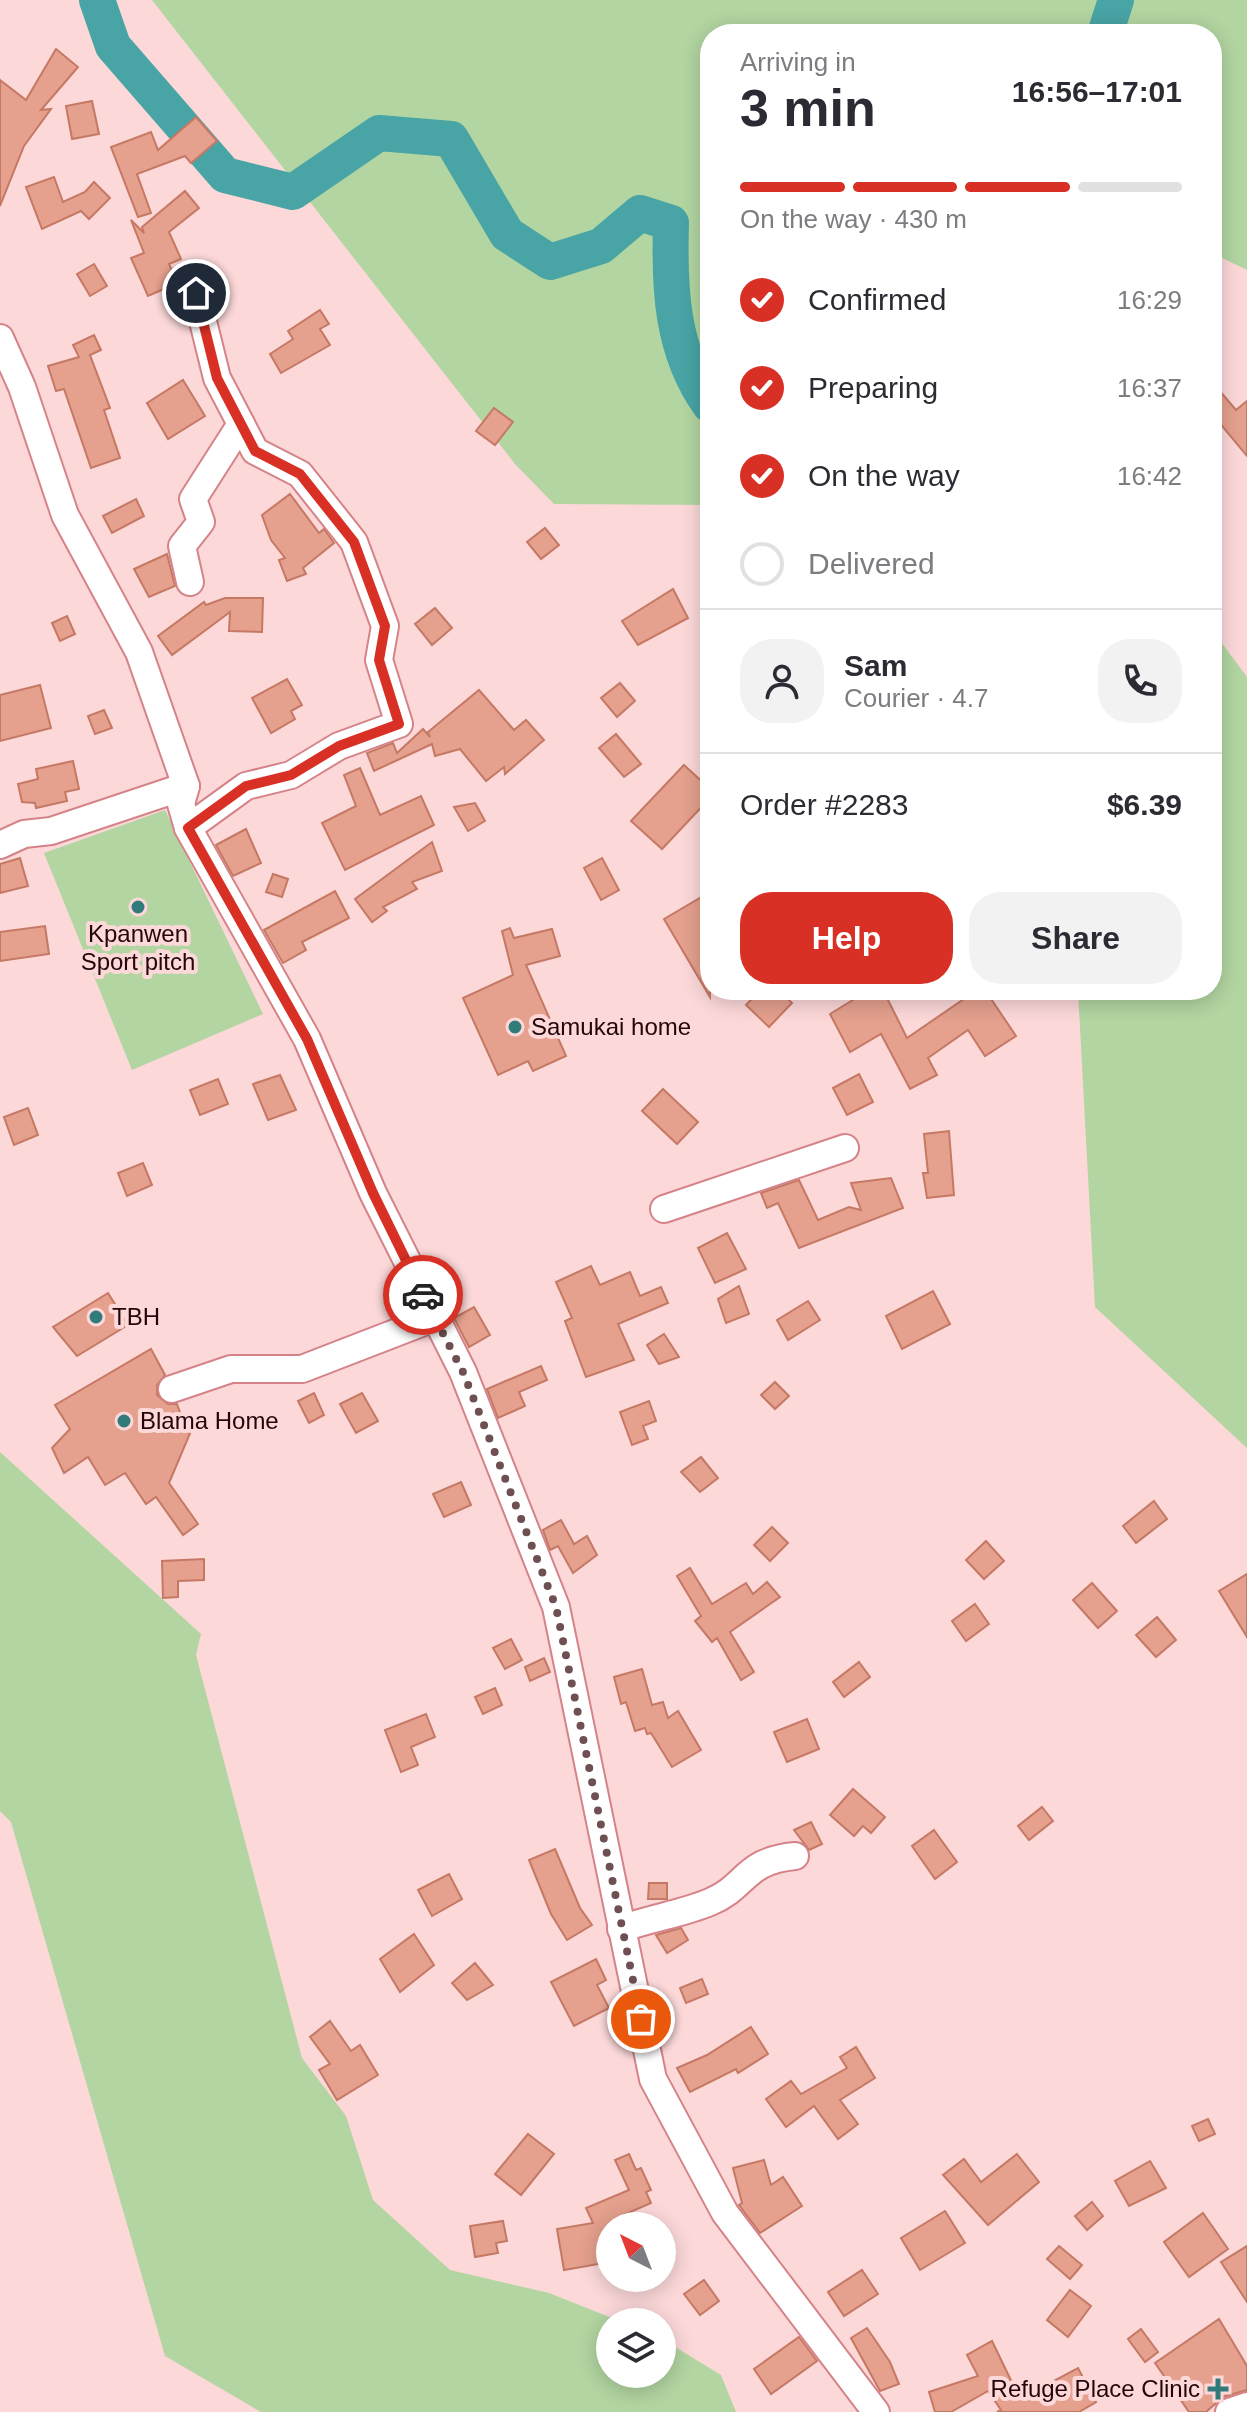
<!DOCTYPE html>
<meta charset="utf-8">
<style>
body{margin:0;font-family:Helvetica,sans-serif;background:#f2f2f3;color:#2b2b33;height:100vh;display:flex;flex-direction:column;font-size:30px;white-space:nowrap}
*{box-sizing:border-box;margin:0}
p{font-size:26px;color:#7c7c81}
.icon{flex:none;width:44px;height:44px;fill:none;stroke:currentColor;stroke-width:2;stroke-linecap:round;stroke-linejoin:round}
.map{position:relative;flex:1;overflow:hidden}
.side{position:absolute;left:700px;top:24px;width:522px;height:976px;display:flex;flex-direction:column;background:#fff;border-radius:32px;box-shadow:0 4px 20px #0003}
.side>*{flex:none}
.needle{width:52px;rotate:318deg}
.controls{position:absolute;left:596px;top:2212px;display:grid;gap:16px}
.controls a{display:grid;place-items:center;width:80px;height:80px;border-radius:50%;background:#fff;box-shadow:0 4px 20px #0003;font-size:40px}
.pin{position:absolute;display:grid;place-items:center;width:68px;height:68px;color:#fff;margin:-34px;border:4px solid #fff;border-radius:50%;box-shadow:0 2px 8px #0007}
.courier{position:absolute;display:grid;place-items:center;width:80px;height:80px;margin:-40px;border:6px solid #d93025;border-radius:50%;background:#fff;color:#222;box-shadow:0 2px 10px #0007}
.headline em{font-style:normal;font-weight:800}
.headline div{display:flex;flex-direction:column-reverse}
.headline{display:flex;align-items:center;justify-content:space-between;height:136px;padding:0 40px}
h1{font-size:52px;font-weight:800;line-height:60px}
.bar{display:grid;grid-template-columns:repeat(4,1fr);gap:12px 8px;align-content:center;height:96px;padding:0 40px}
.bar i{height:10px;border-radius:6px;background:#e1e1e2}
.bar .active{background:#d93025}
.bar p{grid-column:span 4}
.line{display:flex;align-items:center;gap:20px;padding:0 40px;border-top:2px solid #e1e1e2}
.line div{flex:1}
.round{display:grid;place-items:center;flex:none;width:84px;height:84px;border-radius:32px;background:#f2f2f3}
ol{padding:0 40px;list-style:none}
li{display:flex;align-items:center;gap:24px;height:88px}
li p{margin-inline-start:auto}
li .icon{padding:8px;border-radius:50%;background:#d93025;color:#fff;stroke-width:4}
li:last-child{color:#7c7c81}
li i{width:44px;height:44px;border:4px solid #e1e1e2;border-radius:50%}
.cta{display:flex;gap:16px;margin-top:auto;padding:16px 40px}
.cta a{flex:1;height:92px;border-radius:32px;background:#d93025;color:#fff;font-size:32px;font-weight:800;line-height:92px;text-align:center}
.cta a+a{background:#f2f2f3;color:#2b2b33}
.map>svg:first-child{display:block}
.green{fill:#b2d5a1}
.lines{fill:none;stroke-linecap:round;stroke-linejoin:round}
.river{stroke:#48a4a5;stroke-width:36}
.building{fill:#e5a08e;stroke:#c57964;stroke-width:2}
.minor-casing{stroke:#d58388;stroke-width:30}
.minor{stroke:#fff;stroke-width:26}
.done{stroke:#6f5052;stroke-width:8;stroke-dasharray:0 14.4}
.route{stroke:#d93025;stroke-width:10}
.poi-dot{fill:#327b7b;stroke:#fcd8d9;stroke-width:3}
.labels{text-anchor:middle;stroke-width:8;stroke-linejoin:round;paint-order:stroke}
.poi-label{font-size:24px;fill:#230609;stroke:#fcd8d9;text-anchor:start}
</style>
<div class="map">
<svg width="1247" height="2412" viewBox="0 0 1247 2412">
<rect width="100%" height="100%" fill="#fcd8d9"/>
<g class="green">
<path d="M152 0H1247V270L1212 253V34H710V505L554 504 515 464Z"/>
<path d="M1212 630 1247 677V1448L1095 1307 1078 990H1212Z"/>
<path d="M165 810 263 1014 132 1070 44 853Z"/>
<path d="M0 1452 201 1634 196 1655 302 2058 346 2116 373 2200 450 2270 549 2293 622 2322H610V2374H662V2339L721 2375 736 2412H261L165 2356 11 1822 0 1811Z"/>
</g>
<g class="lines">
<g class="river">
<path d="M97 0 113 46 225 175 293 192 379 133 451 139 507 234 550 262 601 246 640 213 671 223C669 287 671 351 710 405"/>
<path d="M1105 34 1116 0"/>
</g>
</g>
<g class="building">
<path d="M56 49 78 67 41 110 51 109 24 146 0 206V80L26 100Z"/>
<path d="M92 101 99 134 72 139 66 106Z"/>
<path d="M196 117 217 141 191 163 185 156 137 174 151 213 138 217 111 147 151 132 158 150Z"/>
<path d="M54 177 63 202 85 192 94 182 110 198 89 219 81 211 42 229 26 187Z"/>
<path d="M185 191 199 208 169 232 181 259 169 264 178 283 148 296 131 258 144 253 131 220 144 233 142 227Z"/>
<path d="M94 264 107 286 90 296 77 274Z"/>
<path d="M320 310 329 324 320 329 330 345 281 373 270 354 293 339 288 331Z"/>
<path d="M94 335 101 350 90 355 110 408 104 410 120 458 91 468 64 389 56 391 48 366 79 357 73 345Z"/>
<path d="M183 380 205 416 168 439 147 403Z"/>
<path d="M1212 382 1236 410 1247 401V456L1212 414Z"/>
<path d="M494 408 513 422 495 445 476 431Z"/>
<path d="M290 494 319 533 324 529 334 543 303 568 306 574 287 581 279 560 285 558 271 540 262 515Z"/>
<path d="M136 499 144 516 112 533 103 516Z"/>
<path d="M545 528 559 545 541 559 527 542Z"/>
<path d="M167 554 175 586 149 597 134 569Z"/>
<path d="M673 589 688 618 638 645 622 621Z"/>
<path d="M225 598H263L262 632 229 631 230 612 172 655 158 636 204 602 206 605Z"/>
<path d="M435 608 452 628 432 645 415 624Z"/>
<path d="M67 616 75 634 60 641 52 623Z"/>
<path d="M287 679 302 705 291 711 295 719 271 733 252 698Z"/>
<path d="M620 683 635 701 617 717 601 698Z"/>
<path d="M40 685 51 728 0 741V695Z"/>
<path d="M479 690 514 730 526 720 544 740 505 774 504 767 486 781 460 749 435 756 432 744 374 771 367 753 393 743 397 753 423 729 430 737 428 732Z"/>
<path d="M104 710 112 728 95 734 88 716Z"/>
<path d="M616 734 641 764 624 777 599 748Z"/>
<path d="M73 761 79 789 65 792 67 801 36 808 35 803 22 802 18 784 38 779 36 769Z"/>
<path d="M684 765 710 789V798L662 849 631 821Z"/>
<path d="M360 768 380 815 421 796 434 825 345 870 322 823 356 806 344 775Z"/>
<path d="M475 803 485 821 468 831 454 807Z"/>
<path d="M246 829 261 863 233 876 216 845Z"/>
<path d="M432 842 442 871 412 882 417 889 383 907 387 911 372 922 355 899Z"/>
<path d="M20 858 28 886 0 893V864Z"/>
<path d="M602 858 619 890 601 900 584 868Z"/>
<path d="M273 874 288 879 282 897 266 892Z"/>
<path d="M335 891 349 918 302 942 306 950 283 963 264 930Z"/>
<path d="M710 892V997L664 919Z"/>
<path d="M45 926 49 954 0 961V932Z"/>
<path d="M510 928 514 938 552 929 560 956 526 965 566 1056 533 1071 528 1061 498 1075 463 998 513 975 502 931Z"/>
<path d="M760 990H779L792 1003 769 1027 746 1005Z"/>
<path d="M869 990H883L907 1038 977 990H985L1016 1036 985 1056 968 1030 928 1058 937 1075 910 1089 881 1034 850 1052 830 1014Z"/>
<path d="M859 1074 873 1102 847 1115 833 1088Z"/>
<path d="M280 1075 296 1110 268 1120 253 1084Z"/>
<path d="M218 1079 228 1104 200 1115 190 1090Z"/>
<path d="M663 1089 698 1122 677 1144 642 1111Z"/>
<path d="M28 1108 38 1135 14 1145 4 1117Z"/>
<path d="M949 1131 954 1195 927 1198 923 1173H928L924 1134Z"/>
<path d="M143 1163 152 1185 127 1196 118 1173Z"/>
<path d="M891 1178 903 1208 799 1248 778 1203 767 1208 761 1193 799 1180 818 1220 849 1207 861 1210 851 1183Z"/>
<path d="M727 1233 746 1269 715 1283 698 1248Z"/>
<path d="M591 1266 600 1285 630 1272 640 1296 661 1287 668 1303 618 1324 634 1360 586 1377 565 1321 572 1318 556 1282Z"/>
<path d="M739 1286 749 1314 726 1323 718 1299Z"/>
<path d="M933 1291 950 1324 902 1349 886 1316Z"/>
<path d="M108 1293 128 1325 77 1356 53 1327Z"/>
<path d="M808 1301 820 1320 788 1340 777 1320Z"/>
<path d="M474 1307 490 1335 469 1347 454 1318Z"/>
<path d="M664 1334 679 1357 659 1364 647 1345Z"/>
<path d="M151 1349 165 1375 157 1385V1395L168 1404H177L183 1421 194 1424 169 1483 198 1524 183 1535 156 1497 146 1504 125 1473 105 1485 88 1457 64 1473 52 1448 70 1429 55 1405Z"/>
<path d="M541 1366 547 1380 519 1392 525 1406 498 1418 487 1389Z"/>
<path d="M775 1382 789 1396 775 1409 761 1395Z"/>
<path d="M314 1393 324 1415 309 1423 298 1401Z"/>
<path d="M362 1393 378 1421 356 1433 340 1404Z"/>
<path d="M649 1401 656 1421 643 1426 648 1439 632 1445 620 1412Z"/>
<path d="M701 1457 718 1478 700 1492 681 1472Z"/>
<path d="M461 1482 471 1505 444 1517 433 1494Z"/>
<path d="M1154 1501 1167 1519 1136 1543 1123 1526Z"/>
<path d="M561 1520 574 1544 587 1536 597 1555 573 1573 558 1546 550 1550 543 1530Z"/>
<path d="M772 1527 788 1543 770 1561 754 1545Z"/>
<path d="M986 1541 1004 1561 984 1579 966 1560Z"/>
<path d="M204 1559V1580L178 1581V1597L163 1598 162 1561Z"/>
<path d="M690 1568 712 1604 746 1583 753 1594 767 1582 780 1597 730 1632 754 1672 741 1680 717 1638 712 1642 695 1621 701 1616 677 1576Z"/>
<path d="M1247 1574V1637L1219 1591Z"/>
<path d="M1092 1583 1117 1611 1098 1628 1073 1600Z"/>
<path d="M975 1604 989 1624 966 1641 952 1621Z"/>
<path d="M1157 1617 1176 1640 1156 1657 1136 1635Z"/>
<path d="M511 1639 522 1660 505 1669 493 1648Z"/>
<path d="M544 1658 550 1672 530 1681 525 1667Z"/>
<path d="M859 1662 870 1677 844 1697 833 1682Z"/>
<path d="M642 1669 652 1705 663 1702 668 1718 678 1711 701 1750 672 1767 651 1733 647 1734 645 1728 635 1731 626 1702 621 1704 614 1677Z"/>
<path d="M495 1688 502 1705 483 1714 475 1697Z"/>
<path d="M426 1714 435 1737 411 1747 418 1765 401 1772 385 1730Z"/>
<path d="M807 1719 819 1749 787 1762 774 1732Z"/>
<path d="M853 1789 885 1817 871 1833 863 1826 854 1836 830 1815Z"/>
<path d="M1042 1807 1053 1821 1029 1840 1018 1826Z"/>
<path d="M811 1822 822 1844 809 1850 794 1830Z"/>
<path d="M934 1830 957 1862 935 1879 912 1846Z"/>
<path d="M555 1849 580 1908 592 1925 567 1940 551 1914 529 1860Z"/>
<path d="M449 1874 462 1899 432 1916 418 1890Z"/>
<path d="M649 1883H667V1899H648Z"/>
<path d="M681 1928 688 1940 667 1953 656 1935Z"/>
<path d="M414 1934 434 1965 400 1992 380 1959Z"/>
<path d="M596 1959 606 1980 597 1985 609 2008 574 2026 551 1982Z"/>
<path d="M475 1963 493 1985 467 2000 452 1983Z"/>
<path d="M702 1979 708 1994 686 2003 680 1988Z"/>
<path d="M330 2021 351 2051 360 2045 378 2075 337 2100 319 2070 330 2064 310 2037Z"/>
<path d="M751 2027 768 2054 738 2073 736 2069 690 2092 677 2068 707 2055Z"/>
<path d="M856 2047 875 2078 840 2100 858 2124 838 2139 814 2106 786 2127 766 2099 791 2081 801 2094 847 2068 840 2057Z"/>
<path d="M1208 2119 1215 2134 1199 2141 1192 2126Z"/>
<path d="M528 2134 554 2154 521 2195 495 2174Z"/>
<path d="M629 2154 636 2170 641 2168 651 2190 646 2192 651 2203 621 2216 623 2221 603 2230 610 2262 564 2270 557 2229 593 2223 586 2208 629 2190 615 2160Z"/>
<path d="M1017 2154 1039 2182 988 2225 943 2175 964 2159 981 2182Z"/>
<path d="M764 2160 771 2185 783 2177 802 2206 760 2233 739 2205 742 2203 733 2168Z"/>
<path d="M1150 2161 1166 2188 1129 2206 1115 2181Z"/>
<path d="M1092 2202 1103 2216 1087 2230 1075 2216Z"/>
<path d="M945 2211 965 2243 920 2270 901 2238Z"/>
<path d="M1203 2213 1228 2249 1189 2277 1164 2242Z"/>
<path d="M503 2221 507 2241 496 2243 498 2253 475 2257 470 2226Z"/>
<path d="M1059 2246 1082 2265 1070 2279 1047 2259Z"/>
<path d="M1247 2246V2302L1221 2262Z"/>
<path d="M862 2270 878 2294 844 2316 828 2292Z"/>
<path d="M704 2280 719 2301 700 2315 684 2294Z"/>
<path d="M1070 2290 1091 2306 1068 2337 1047 2320Z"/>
<path d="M1219 2319 1247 2366V2390L1223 2397 1206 2412H1189L1155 2363Z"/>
<path d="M867 2328 890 2362 899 2384 880 2391 851 2338Z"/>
<path d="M1141 2329 1158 2352 1145 2362 1128 2339Z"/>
<path d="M799 2337 817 2361 771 2394 754 2369Z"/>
<path d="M992 2341 1020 2399 1078 2368 1096 2402 1079 2412H997L1001 2410 988 2391 951 2412H935L929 2392 978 2376 967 2355Z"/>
</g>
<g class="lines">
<g class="minor-casing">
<g id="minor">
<path d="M0 338 22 387 65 515 139 652 186 786 181 804 188 828 307 1039 373 1193 463 1372 556 1607 653 2079 725 2213 876 2412"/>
<path d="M190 582 182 546 201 522 193 499 241 424 217 378 196 293"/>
<path d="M188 828 246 786 291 775 339 746 399 724 379 660 385 626 354 542 300 474 255 451 241 424"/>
<path d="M0 845 24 834 51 831 186 786"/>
<path d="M664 1209 845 1148"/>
<path d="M172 1389 231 1369H302L434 1318"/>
<path d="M621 1929C650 1918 682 1914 710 1902 747 1887 743 1861 795 1856"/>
<path d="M1229 2412 1247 2406"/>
</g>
</g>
<use href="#minor" class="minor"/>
</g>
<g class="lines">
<path class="done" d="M423 1295 463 1372 556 1607 641 2019"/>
<path class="route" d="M196 293 217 378 255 451 300 474 354 542 385 626 379 660 399 724 339 746 291 775 246 786 188 828 307 1039 373 1193 423 1295"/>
</g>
<g class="poi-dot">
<circle cx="138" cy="907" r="8"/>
<circle cx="515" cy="1027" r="8"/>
<circle cx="96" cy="1317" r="8"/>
<circle cx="124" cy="1421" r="8"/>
<path d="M1214 2377h8v8h8v8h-8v8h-8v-8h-8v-8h8z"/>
</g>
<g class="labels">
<g class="poi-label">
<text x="138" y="942" text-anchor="middle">Kpanwen<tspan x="138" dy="28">Sport pitch</tspan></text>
<text x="531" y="1035">Samukai home</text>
<text x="112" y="1325">TBH</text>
<text x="140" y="1429">Blama Home</text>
<text x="1200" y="2397" text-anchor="end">Refuge Place Clinic</text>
</g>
</g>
</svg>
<div class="controls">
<a><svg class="needle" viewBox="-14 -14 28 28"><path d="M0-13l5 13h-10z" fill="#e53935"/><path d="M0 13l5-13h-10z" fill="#7c7c81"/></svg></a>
<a><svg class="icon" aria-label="layers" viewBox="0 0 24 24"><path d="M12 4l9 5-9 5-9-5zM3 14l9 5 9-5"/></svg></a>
</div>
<div class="pin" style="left:641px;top:2019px;background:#ea580c"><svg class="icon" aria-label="bag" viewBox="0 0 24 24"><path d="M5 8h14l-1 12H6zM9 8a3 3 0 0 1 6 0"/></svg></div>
<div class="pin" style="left:196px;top:293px;background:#1f2937"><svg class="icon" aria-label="home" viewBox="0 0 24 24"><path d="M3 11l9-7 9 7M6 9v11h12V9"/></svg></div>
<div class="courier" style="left:423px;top:1295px"><svg class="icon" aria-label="car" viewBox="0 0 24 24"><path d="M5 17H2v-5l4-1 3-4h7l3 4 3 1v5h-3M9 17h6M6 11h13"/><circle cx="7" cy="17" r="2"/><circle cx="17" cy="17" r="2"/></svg></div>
<section class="side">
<div class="headline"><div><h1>3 min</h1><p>Arriving in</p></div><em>16:56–17:01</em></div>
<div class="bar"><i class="active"></i><i class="active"></i><i class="active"></i><i></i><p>On the way · 430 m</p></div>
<ol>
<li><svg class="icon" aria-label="check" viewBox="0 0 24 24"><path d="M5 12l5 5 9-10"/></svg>Confirmed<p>16:29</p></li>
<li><svg class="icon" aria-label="check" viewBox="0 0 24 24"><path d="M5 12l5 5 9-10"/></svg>Preparing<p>16:37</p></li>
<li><svg class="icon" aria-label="check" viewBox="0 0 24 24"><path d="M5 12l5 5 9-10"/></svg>On the way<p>16:42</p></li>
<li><i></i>Delivered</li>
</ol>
<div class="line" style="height:144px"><a class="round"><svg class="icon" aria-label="person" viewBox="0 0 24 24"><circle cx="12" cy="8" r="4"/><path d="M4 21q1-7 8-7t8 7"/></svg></a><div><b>Sam</b><p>Courier · 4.7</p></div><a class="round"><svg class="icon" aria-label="phone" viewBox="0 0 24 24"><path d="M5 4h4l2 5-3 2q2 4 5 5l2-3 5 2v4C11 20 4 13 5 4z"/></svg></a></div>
<div class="line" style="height:104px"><div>Order #2283</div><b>$6.39</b></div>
<div class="cta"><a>Help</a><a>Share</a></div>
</section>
</div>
